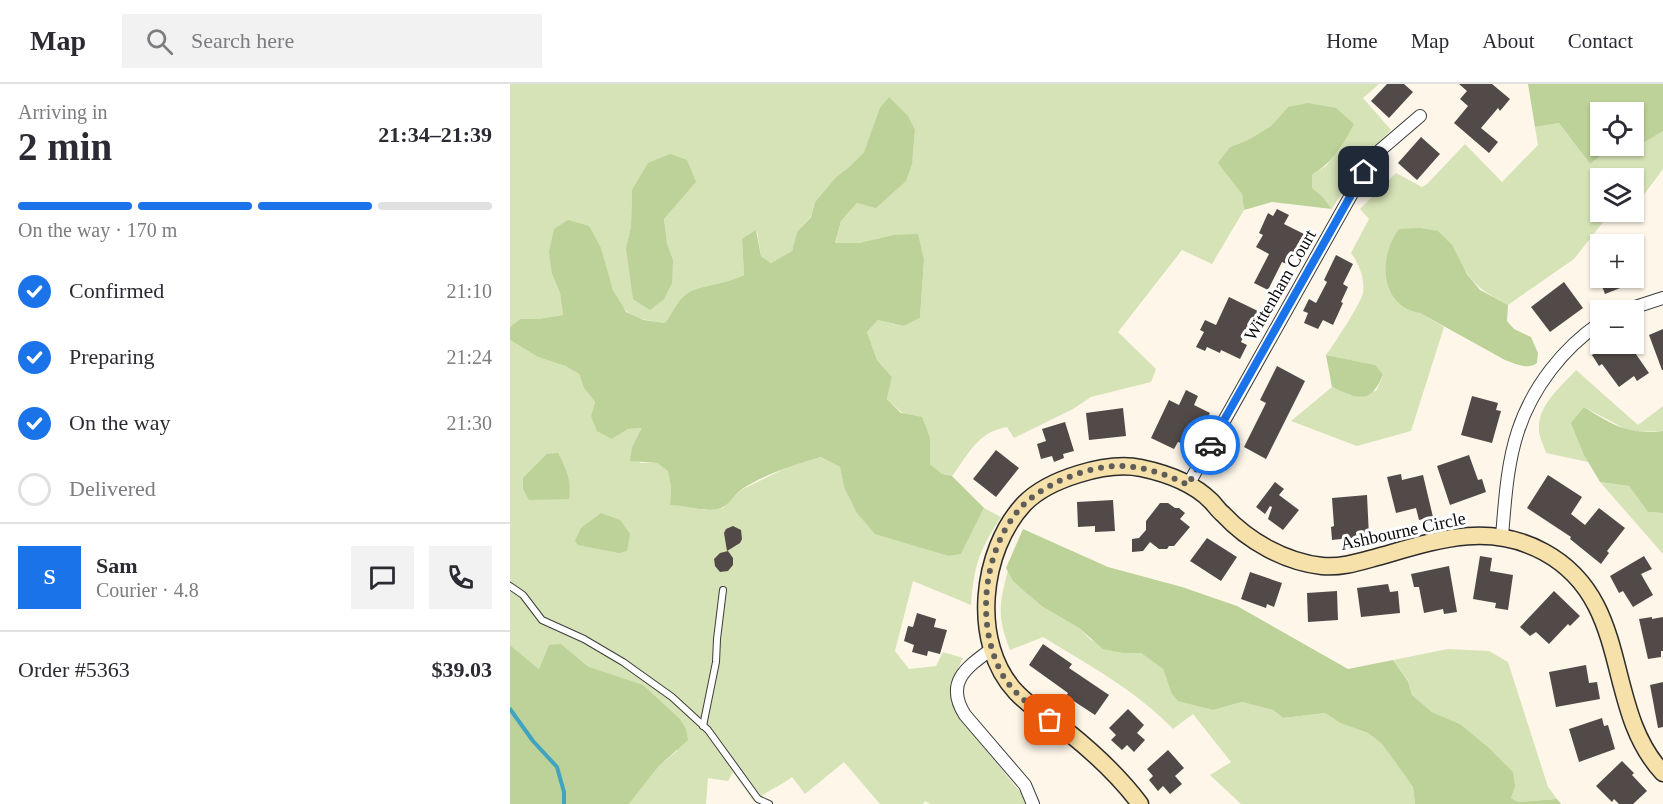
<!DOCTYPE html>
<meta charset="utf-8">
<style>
body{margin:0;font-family:Georgia,serif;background:#f2f2f3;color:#2b2b33;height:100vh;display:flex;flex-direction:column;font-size:22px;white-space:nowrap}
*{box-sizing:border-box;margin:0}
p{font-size:20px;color:#7c7c81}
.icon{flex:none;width:33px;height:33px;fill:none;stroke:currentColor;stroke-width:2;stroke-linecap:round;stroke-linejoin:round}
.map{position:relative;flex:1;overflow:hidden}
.side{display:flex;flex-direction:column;background:#fff;width:510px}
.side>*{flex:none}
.buttons{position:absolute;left:1080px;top:18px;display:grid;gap:12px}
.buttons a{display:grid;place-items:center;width:54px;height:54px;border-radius:0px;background:#fff;box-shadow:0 2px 4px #0004;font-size:30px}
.pin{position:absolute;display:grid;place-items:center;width:51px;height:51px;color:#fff;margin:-26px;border-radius:12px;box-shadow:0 3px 9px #0006}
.courier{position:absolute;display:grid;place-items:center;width:60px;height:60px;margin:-30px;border:4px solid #1a73e8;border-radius:50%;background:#fff;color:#222;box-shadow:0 2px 8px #0007}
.head em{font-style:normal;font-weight:700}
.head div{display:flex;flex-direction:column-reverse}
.head{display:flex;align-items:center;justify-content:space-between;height:102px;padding:0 18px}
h1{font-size:39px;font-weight:700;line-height:45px}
.bar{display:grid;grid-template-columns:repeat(4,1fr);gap:9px 6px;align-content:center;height:72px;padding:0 18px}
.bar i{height:8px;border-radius:4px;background:#e1e1e2}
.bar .current{background:#1a73e8}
.bar p{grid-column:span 4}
.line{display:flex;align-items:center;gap:15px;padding:0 18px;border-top:2px solid #e1e1e2}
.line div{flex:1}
.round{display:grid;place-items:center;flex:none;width:63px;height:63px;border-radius:0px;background:#f2f2f3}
ol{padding:0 18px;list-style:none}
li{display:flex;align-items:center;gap:18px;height:66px}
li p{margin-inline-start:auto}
li .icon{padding:6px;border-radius:50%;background:#1a73e8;color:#fff;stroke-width:4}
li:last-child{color:#7c7c81}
li i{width:33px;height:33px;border:3px solid #e1e1e2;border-radius:50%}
header{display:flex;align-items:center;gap:36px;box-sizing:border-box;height:84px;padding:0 30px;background:#fff;border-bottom:2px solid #e1e1e2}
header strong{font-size:28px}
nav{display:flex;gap:33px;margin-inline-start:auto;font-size:21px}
.search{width:420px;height:54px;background:#f2f2f3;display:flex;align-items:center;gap:15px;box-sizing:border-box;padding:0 21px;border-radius:0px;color:#7c7c81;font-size:22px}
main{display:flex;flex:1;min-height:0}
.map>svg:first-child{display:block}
.green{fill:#d6e3b7;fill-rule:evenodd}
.forest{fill:#bcd298}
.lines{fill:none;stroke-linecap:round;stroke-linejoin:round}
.stream{stroke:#41a3bf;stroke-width:4}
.building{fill:#524a48}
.lane-casing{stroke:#3d3d3d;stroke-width:8}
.street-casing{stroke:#3d3d3d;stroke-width:14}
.secondary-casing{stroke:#2c2c2c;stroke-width:19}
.lane{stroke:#fff;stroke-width:6}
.street{stroke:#fff;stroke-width:12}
.secondary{stroke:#f7e1aa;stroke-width:16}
.done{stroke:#5f5d58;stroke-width:6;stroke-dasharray:0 10.8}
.route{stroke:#1a73e8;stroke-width:8}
.labels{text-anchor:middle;stroke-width:6;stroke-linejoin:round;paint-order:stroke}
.street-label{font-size:18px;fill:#0a0a0a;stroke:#fff}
</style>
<header>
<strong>Map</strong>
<div class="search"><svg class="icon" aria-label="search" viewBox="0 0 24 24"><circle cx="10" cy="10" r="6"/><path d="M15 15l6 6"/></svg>Search here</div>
<nav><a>Home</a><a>Map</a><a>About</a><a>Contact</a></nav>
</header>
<main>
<section class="side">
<div class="head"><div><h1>2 min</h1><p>Arriving in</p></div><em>21:34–21:39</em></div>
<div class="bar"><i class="current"></i><i class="current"></i><i class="current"></i><i></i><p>On the way · 170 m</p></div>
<ol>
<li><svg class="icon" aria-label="check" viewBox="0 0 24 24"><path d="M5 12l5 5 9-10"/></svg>Confirmed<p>21:10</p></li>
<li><svg class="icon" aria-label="check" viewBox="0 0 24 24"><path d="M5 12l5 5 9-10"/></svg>Preparing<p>21:24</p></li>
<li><svg class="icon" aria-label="check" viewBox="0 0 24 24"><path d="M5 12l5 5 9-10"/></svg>On the way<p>21:30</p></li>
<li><i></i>Delivered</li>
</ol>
<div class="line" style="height:108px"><b class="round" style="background:#1a73e8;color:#fff">S</b><div><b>Sam</b><p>Courier · 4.8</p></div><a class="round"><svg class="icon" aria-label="chat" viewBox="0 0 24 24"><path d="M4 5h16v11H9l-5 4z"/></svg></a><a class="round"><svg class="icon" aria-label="phone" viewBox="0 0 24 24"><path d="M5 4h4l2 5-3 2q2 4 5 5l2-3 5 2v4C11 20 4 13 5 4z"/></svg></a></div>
<div class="line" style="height:78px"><div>Order #5363</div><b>$39.03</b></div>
</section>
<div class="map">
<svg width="1153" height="720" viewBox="0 0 1153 720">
<rect width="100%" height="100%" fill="#fdf6e9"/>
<g class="green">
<path d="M0 0H869L853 14 881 46C857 71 840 95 822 125L812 112 802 104V91L816 82 831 63 778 23 761 42 738 56 720 63 709 79 732 110 734 126 702 180 672 166 608 248 646 285 641 298 581 313 563 325 504 354 497 343C467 348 459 370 442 392L432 390 420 380V354L377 315 382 293 367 276 357 248 368 236 394 242 410 234 414 176 383 151 349 159 325 160 331 137 347 119 366 123C402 94 401 92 405 46L363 48 354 68 339 83 325 94 305 118 301 132 287 148 282 167 261 179 251 172 247 147 232 155 234 191C217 200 191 201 179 209 167 216 163 229 155 239 142 237 130 236 119 229 103 219 96 181 91 164L42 190 50 209 53 231 28 235H10L0 243ZM186 98 154 135 157 159 163 176 116 164 121 142 122 106Z"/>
<path d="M1049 39 1080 80 1104 62 1132 59 1153 47V85L1127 120H1124V94H1090V128H1101L1064 175 998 221C972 207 964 202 949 176L897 225 910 229 934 243 901 347 847 362 781 337 822 303 840 311 866 307 873 292 864 281 816 271C823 262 851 219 853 209 855 195 849 179 841 169L859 135 850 125 886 89 912 103 917 100 955 60 992 98 1028 61 1025 43Z"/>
<path d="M0 256 28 273 55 282 69 290 74 304 85 318 81 332 102 355 118 345 133 344 122 363 130 379H147L159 387 161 402 160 421H176L194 426 213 424 231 406 278 383 311 373 330 383 334 403 413 463 439 472 451 470 474 424 491 433C469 467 464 481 461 521L403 497 385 567 399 585 426 582 433 568 453 574C444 593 436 610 447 631L511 709 516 720H420L415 717 413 720H370L334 678 295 710 282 693C269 703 256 707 244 718L223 688 218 697 198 694 196 720H119L148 683 167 667 170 635 152 619 79 583 51 560 39 562 29 585 0 561Z"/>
<path d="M1066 286 1128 341 1153 322V347L1121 348 1074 323 1062 339 1078 378 1036 369C1034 362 1029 353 1029 346 1027 321 1052 302 1066 286Z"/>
<path d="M1090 398 1119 402 1138 428 1153 429V470Z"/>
<path d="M498 486 503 497 515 508 533 523 569 544 581 556 613 569H631L653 585 661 608 689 622 703 626 732 618 763 626 773 634 815 629 830 639 858 649 872 660 903 703 905 720H731L700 691 721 678 683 630 663 645C627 607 577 580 533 553L500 566C487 532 489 521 498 486Z"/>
<path d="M938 565 979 567 998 578 1038 703 1047 715 1008 718 1001 714 950 640 922 628 902 611 898 596 883 576Z"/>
</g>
<g class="forest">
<path d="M1018 0H1153V47L1133 59H1124V28H1090V62H1104L1080 80 1049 39 1025 43Z"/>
<path d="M379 13 398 32 405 46 402 80 396 97 366 124 347 119 331 137 325 159H349L383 151 408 150 414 176 410 234 394 242 368 236 357 248 367 276 382 293 377 315 391 329 412 333 420 354V380L432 390 442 392 474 424 451 470 439 472 365 450 347 429 334 403 330 383 311 373C284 381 255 390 232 405 225 410 219 421 211 424 195 429 178 421 160 421L161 402 158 387 147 379 120 377 122 363 132 344 118 345 102 355 87 347 81 332 85 318 74 304 69 290 55 282 28 273 0 256V243L10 235H28L53 231 50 209 42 190 39 168 44 145 58 136 79 142 91 164 103 206 116 228 134 236 155 239C163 229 167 216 178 209 191 201 217 200 234 191L232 155 246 146 251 172 261 179 282 167 287 148 301 133 305 118 325 94 339 83 354 68 370 24Z"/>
<path d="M798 19 826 24 844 40C832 62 824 77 802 91V104L812 112 822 125 762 118 734 126 732 110 708 79 720 63 738 56 761 42 778 23Z"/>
<path d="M160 70 177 76 186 98 154 135 157 159 163 176 162 199 154 215 140 226 123 215 116 164 121 142 122 106 138 79Z"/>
<path d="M910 144 928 147 942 161 957 190 970 206 998 221 997 237 1004 245 1021 253 1028 269 1027 279C1018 286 1006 280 995 276L910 229C906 228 901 227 897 225 868 209 872 167 889 145Z"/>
<path d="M816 271 865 281 873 291C860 321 848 315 822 303Z"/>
<path d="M1074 323C1102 341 1119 351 1153 347V429L1138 428 1119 402 1090 398 1074 371 1061 339Z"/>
<path d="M48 369C56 384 62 398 59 415L19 416 13 405V394L37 370Z"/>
<path d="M91 429 110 436 120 450 117 467 109 469 68 461 65 457 71 444Z"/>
<path d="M513 445 598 483 672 503 727 522 838 585 883 576 898 597 902 611 922 628 950 640 980 665 1003 688 1005 702 1001 714 1008 718 1047 715 1051 720H905L903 703 872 660 858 649 830 639 815 629 773 634 763 626 732 618 703 626 668 617 661 608 653 585 631 569H613L593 565 569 544 533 523 515 508 503 497 496 484Z"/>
<path d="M51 560 79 583 133 601 170 635 176 645 178 656 148 683 119 720H0V561L29 585 39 561Z"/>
</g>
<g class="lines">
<path class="stream" d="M0 625 23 657 47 683 54 708V720"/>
</g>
<g class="building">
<path d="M877 0H894L903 8 879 34 861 17Z"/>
<path d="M949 0H982L1000 15 990 27 988 24 971 44 988 58 979 69 944 39 958 22 950 15 957 7Z"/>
<path d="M911 53 930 70 907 96 888 79Z"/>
<path d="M767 125 779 131 774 140 794 150 779 181 772 178 758 206 744 199 759 170 746 163 753 151 749 149 758 129 763 132Z"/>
<path d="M826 171 843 180 833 200 838 203 831 218 833 219 823 241 813 236 808 245 794 239 798 229 793 227 799 215 806 219 817 198 814 196Z"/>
<path d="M1089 194H1133V195L1095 210Z"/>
<path d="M1054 198 1073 224 1040 248 1021 223Z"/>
<path d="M719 213 750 228 743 243 739 241 731 258 737 261 730 275 711 266 710 269 697 263 695 267 686 263 694 248 690 246 695 236 706 241Z"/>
<path d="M1153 245V286H1152L1139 251Z"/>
<path d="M1098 260H1119L1139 289 1127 297 1124 292 1109 303 1092 280 1089 282 1082 271Z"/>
<path d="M767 282 795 297 756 375 734 363 756 319 750 316Z"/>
<path d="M676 306 688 312 684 321 700 329 694 341 685 337 674 360 668 358 664 365 641 354 659 316 669 321Z"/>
<path d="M962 312 988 319 986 326 991 327 982 359 951 351Z"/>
<path d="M613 324 616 352 579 356 576 329Z"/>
<path d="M555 338 564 367 553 370 554 374 544 378 542 372 531 375 527 360 536 357 532 345Z"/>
<path d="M486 366 509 384 486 413 463 395Z"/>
<path d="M959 371 968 396 972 395 976 408 940 421 927 382Z"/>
<path d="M891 390 892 396 913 391 923 433 909 436 906 424 886 429 877 393Z"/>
<path d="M1038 391 1072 413 1061 430 1075 441 1089 424 1115 444 1097 467 1099 469 1091 480 1060 455 1061 453 1017 424Z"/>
<path d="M765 398 774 405 769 411 789 426 773 446 758 435 762 423 760 422 755 430 746 423Z"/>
<path d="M857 411 859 452 822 456 821 443 824 442 822 414Z"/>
<path d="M603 416 605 447 585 448V442L568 443 567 418Z"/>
<path d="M650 419H658L665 424H669L675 429 670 435 680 443 664 462H659L657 465H649L640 458 633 467 622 468V455L629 454 636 446V437Z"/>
<path d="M223 442 231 446 232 455 230 459 217 467 214 449 216 445Z"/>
<path d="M697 454 727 473 711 497 680 477Z"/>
<path d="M218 467 223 474V481L218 487 210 488 205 482 204 475 210 469Z"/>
<path d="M970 472 982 474 980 487 1003 491 998 526 985 524 986 519 963 515Z"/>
<path d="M1134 472 1142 485 1131 490 1143 511 1123 523 1113 507 1109 509 1100 492Z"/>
<path d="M939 482 947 528 934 530 933 525 914 529 909 503H904L901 490Z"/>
<path d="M740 488 772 499 764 523 757 520 756 524 731 515Z"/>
<path d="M878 500 880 508 888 507 890 529 851 533 847 504Z"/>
<path d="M827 507 828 536 798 538 797 509Z"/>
<path d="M1044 507 1070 532 1060 542 1058 540 1039 560 1026 548 1020 552 1010 543Z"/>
<path d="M407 529 426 535 424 543 437 546 430 570 418 567 417 572 402 568 404 561 394 557 398 542 403 543Z"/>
<path d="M1142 533V535L1153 533V567H1151V573L1138 575 1129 535Z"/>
<path d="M533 560 562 580 559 584 599 611 585 631 556 612 558 609 519 581Z"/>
<path d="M1076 581 1079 599 1087 598 1090 615 1046 623 1039 588Z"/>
<path d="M1153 598V643L1148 644 1140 601Z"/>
<path d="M618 625 634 641 627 649 635 656 624 668 617 661 612 666 601 656 606 651 599 644Z"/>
<path d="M1092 634 1094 642 1098 641 1105 665 1069 678 1059 645Z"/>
<path d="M658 666 674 684 665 692 672 700 660 710 653 702 648 707 639 696 643 692 637 685Z"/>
<path d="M1112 677 1124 689 1122 691 1137 707 1123 720H1109L1104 715 1102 718 1086 702Z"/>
</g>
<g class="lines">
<g class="lane-casing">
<g id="lane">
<path d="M0 502 13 511 32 536 74 555 113 578 162 613 198 646 248 715 259 720"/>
<path d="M193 642 206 578 207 555 213 506"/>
</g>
</g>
<g class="street-casing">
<g id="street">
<path d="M1116 226 1153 214"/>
<path d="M678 401 854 88 868 68 910 32"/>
<path d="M992 452C995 417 997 380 1008 347 1022 304 1053 264 1090 239"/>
<path d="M483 564C457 583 434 598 455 631L515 701 523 720"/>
</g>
</g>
<g class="secondary-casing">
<path id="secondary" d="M630 720C610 693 584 669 558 648 540 635 521 624 506 608 460 559 471 466 514 420 538 395 597 377 631 384 655 389 683 399 701 417 705 421 708 426 713 430 738 457 775 478 812 482 833 484 852 477 871 472 927 456 979 438 1034 468 1124 517 1092 624 1153 689"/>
</g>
<use href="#lane" class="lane"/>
<use href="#street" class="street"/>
<use href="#secondary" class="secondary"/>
</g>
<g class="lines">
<path class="done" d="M540 636C522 623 502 609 491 588 466 540 473 470 507 428 528 401 579 381 613 382 636 383 658 391 678 401L700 361"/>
<path class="route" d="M700 361 854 88"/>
</g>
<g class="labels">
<g class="street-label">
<text transform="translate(770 201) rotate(-60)" y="6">Wittenham Court</text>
<text transform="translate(893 447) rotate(-12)" y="6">Ashbourne Circle</text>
</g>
</g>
</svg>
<div class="buttons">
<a><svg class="icon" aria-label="locate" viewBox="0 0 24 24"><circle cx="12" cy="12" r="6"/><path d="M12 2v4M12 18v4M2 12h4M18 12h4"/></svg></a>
<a><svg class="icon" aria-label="layers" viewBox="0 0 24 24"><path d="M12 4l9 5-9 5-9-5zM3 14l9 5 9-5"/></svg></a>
<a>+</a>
<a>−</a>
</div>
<div class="pin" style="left:540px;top:636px;background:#ea580c"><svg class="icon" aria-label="bag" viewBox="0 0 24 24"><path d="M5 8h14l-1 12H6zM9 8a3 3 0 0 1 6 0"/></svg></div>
<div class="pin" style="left:854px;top:88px;background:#1f2937"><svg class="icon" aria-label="home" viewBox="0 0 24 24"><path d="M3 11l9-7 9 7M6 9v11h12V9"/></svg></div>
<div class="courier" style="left:700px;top:361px"><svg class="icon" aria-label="car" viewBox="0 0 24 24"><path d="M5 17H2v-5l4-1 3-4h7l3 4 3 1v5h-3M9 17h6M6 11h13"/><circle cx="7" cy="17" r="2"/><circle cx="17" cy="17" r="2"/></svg></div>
</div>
</main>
